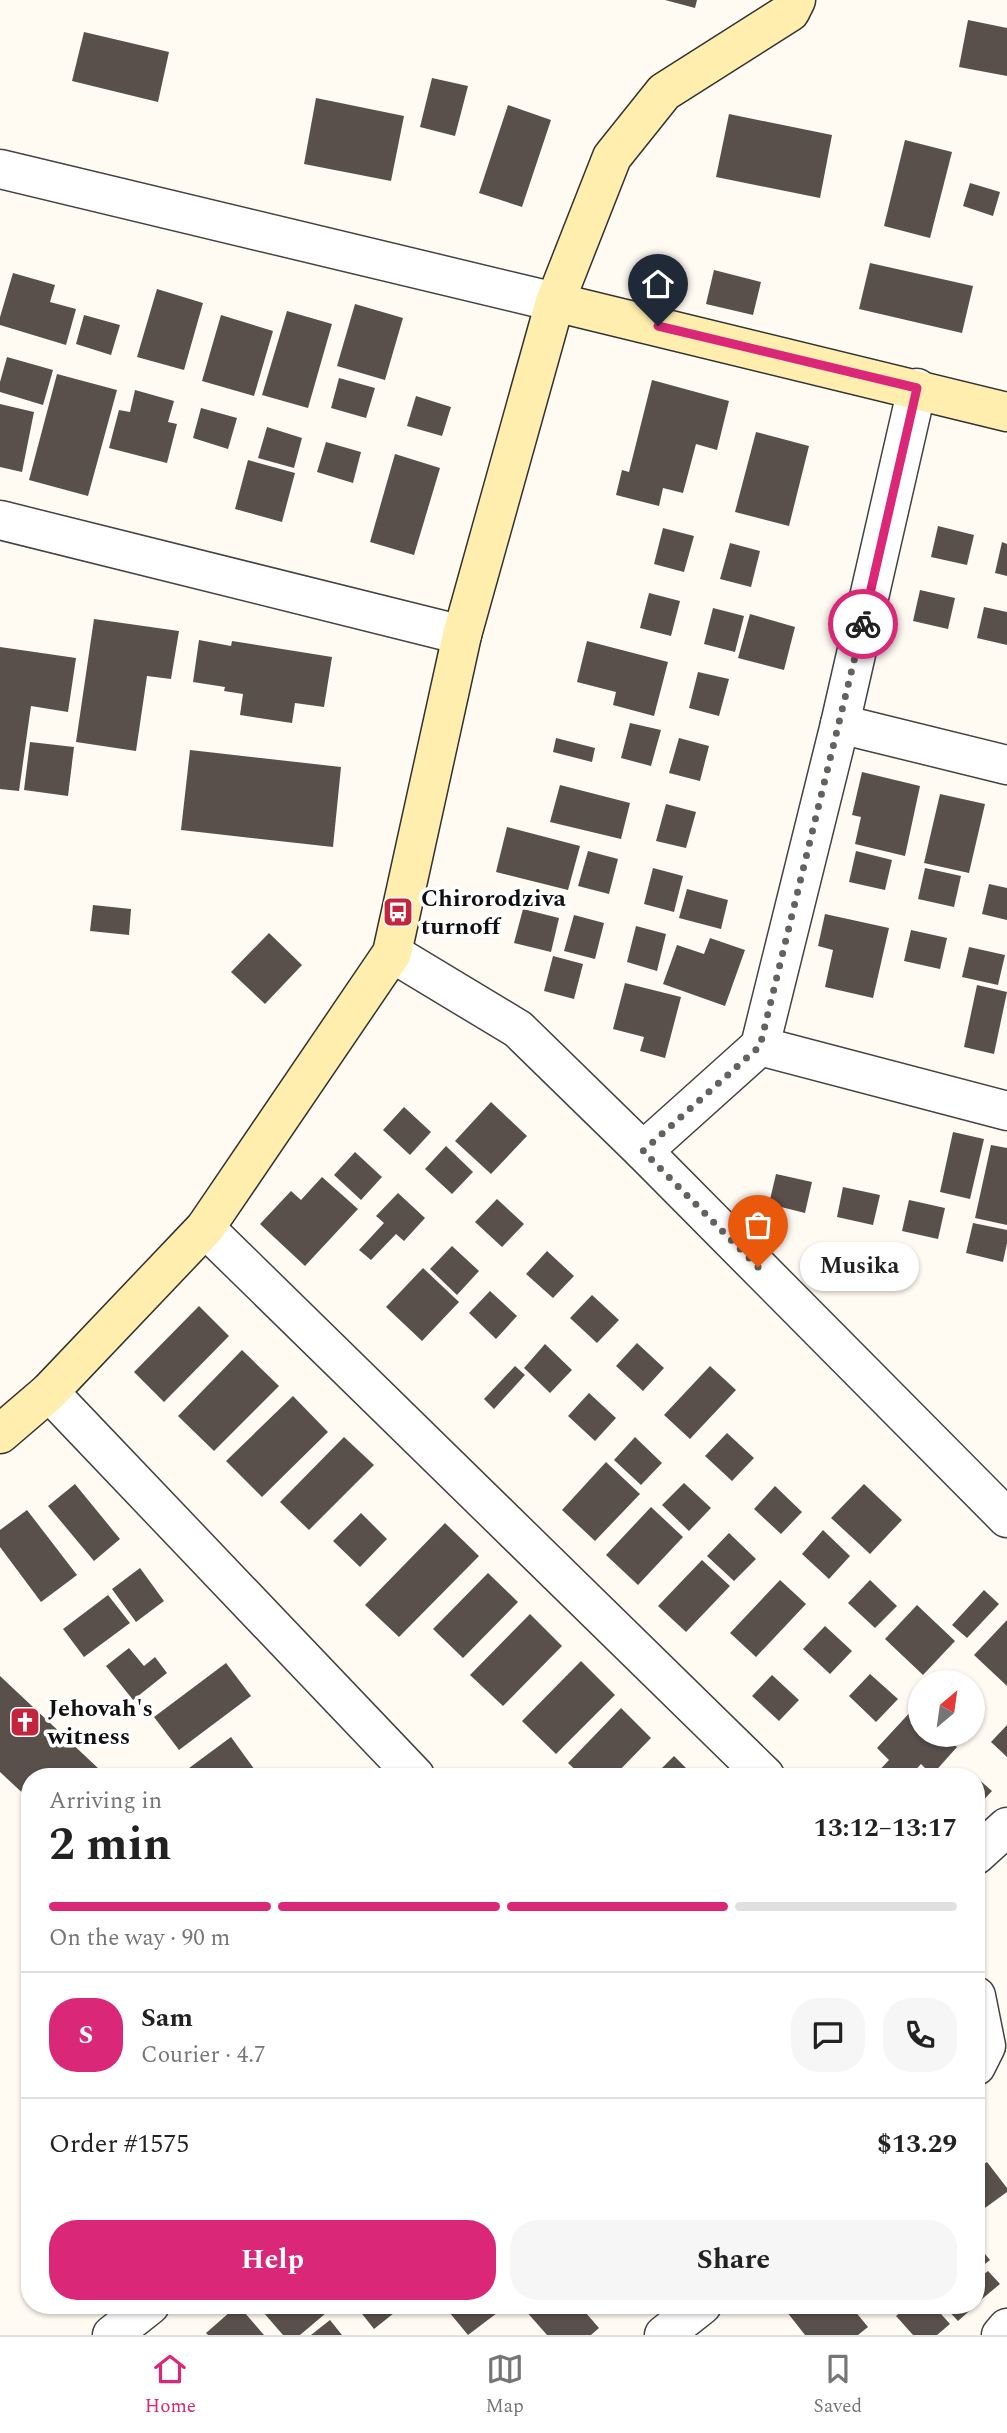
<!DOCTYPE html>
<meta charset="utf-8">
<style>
body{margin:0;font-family:Spectral,serif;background:#f6f6f6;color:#222;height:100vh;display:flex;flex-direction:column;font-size:26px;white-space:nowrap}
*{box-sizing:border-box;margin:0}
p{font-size:23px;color:#767676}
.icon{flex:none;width:38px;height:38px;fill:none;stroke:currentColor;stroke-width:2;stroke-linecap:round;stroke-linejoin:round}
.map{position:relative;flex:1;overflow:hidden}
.sheet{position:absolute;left:21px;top:1768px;width:964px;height:546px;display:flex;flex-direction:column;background:#fff;border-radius:28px;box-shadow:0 2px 5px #0004}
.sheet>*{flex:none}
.needle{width:46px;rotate:29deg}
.tools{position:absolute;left:908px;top:1670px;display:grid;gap:14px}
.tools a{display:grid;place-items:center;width:77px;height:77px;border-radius:50%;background:#fff;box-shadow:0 2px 5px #0004;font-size:35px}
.pin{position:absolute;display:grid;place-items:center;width:60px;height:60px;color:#fff;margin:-72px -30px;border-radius:50% 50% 50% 0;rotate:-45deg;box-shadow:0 0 7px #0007}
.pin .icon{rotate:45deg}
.courier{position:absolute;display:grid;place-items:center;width:70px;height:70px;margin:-35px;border:5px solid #db2777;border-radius:50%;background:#fff;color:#222;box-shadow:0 2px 9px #0007}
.bubble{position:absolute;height:49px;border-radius:24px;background:#fff;box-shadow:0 2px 5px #0004;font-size:23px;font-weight:700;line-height:49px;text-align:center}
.summary em{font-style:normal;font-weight:700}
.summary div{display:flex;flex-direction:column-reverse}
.summary{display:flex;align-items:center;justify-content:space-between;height:119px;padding:0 28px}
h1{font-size:46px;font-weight:700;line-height:52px}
.bar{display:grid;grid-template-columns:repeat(4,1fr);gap:10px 7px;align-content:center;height:84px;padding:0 28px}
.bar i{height:9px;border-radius:5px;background:#e0e0e0}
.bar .active{background:#db2777}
.bar p{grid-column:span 4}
.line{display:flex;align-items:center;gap:18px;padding:0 28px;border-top:2px solid #e0e0e0}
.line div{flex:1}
.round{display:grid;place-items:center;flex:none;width:74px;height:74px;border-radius:28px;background:#f6f6f6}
.primary-button{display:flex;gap:14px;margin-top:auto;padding:14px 28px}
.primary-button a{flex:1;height:80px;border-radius:28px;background:#db2777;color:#fff;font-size:28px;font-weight:700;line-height:80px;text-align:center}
.primary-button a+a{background:#f6f6f6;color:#222}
.dock{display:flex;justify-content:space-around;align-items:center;height:98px;border-top:2px solid #e0e0e0;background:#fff;font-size:19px;color:#767676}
.dock a{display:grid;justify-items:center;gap:4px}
.dock .active{color:#db2777}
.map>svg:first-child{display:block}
.building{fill:#59504c}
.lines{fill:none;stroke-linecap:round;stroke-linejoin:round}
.street-casing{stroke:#434343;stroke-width:41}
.secondary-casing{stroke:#323232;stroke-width:41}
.street{stroke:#fff;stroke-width:38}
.secondary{stroke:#ffeeae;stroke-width:38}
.done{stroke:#64625f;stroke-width:7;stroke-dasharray:0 12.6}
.route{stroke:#db2777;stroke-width:9}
.labels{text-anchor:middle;stroke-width:7;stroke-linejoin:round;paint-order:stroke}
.poi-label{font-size:24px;font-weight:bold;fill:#101010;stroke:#fff;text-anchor:start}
</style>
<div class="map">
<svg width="1007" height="2335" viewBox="0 0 1007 2335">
<rect width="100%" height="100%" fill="#fffbf3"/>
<g class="building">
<path d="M665 0H697L695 8Z"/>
<path d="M968 20 1007 28V76L959 67Z"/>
<path d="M84 32 169 52 158 102 72 81Z"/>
<path d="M432 78 468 86 455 136 420 127Z"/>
<path d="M316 98 404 116 391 181 304 164Z"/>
<path d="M508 105 551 120 522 207 479 193Z"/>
<path d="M729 114 832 135 820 198 716 177Z"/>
<path d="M905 140 952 152 930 238 884 226Z"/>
<path d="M970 183 1000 192 993 216 963 206Z"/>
<path d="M870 263 973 286 962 333 859 309Z"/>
<path d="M714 270 761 282 753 315 706 304Z"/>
<path d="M13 273 55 285 50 302 76 309 66 345 0 325V317Z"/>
<path d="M157 289 203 303 184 370 137 357Z"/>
<path d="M355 304 403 318 385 380 337 366Z"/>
<path d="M287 311 332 324 308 408 262 395Z"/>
<path d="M84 315 120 325 111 355 76 344Z"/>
<path d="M221 315 273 331 254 396 202 381Z"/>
<path d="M7 357 53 370 43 405 0 392V382Z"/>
<path d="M57 374 117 390 88 496 29 480Z"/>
<path d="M339 378 375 388 366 418 331 408Z"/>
<path d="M652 380 729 401 717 450 696 444 683 493 663 488 659 506 616 495 622 470 629 472Z"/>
<path d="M135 390 174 401 168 422 177 424 167 463 109 448 119 410 130 412Z"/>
<path d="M416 396 451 407 442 436 407 426Z"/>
<path d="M0 404 34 412 22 472 0 467Z"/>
<path d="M201 408 237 418 228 449 193 438Z"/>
<path d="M267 427 302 438 294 468 258 458Z"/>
<path d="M756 432 809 446 789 526 735 512Z"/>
<path d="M326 442 361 452 353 483 317 472Z"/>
<path d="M395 454 440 468 414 555 370 542Z"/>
<path d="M248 460 295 473 282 522 235 509Z"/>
<path d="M938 526 974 535 967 565 931 557Z"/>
<path d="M663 528 694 536 684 572 654 564Z"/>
<path d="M1002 542 1007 544V576L995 573Z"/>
<path d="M730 543 760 551 751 587 720 579Z"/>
<path d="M920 590 955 598 948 629 913 621Z"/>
<path d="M649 593 680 601 671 636 640 628Z"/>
<path d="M984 607 1007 612V645L977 638Z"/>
<path d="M713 608 744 616 735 652 704 644Z"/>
<path d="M750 614 795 627 784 670 738 658Z"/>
<path d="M94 619 179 631 171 679 147 676 136 751 76 742Z"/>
<path d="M199 640 231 646 232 641 332 657 324 707 295 703 292 723 240 715 243 694 224 691 225 687 193 682Z"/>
<path d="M587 641 668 662 654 716 613 705 616 692 577 682Z"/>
<path d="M0 647 76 658 68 712 31 706 19 791 0 789Z"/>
<path d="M698 672 729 679 719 716 689 708Z"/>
<path d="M630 723 661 730 651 766 621 758Z"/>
<path d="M556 738 595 748 592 762 553 752Z"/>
<path d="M679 738 709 746 700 781 669 773Z"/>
<path d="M30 742 74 747 68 796 24 790Z"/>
<path d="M190 750 341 767 333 847 181 830Z"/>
<path d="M862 772 920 786 905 856 855 844 861 817 852 815Z"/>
<path d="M560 785 630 803 621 839 550 822Z"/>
<path d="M940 794 985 804 969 873 924 863Z"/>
<path d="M666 804 696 812 686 848 656 841Z"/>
<path d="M507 827 580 846 568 890 496 872Z"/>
<path d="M588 851 618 859 609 894 578 886Z"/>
<path d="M856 851 892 860 885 890 849 882Z"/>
<path d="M653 868 683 876 674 912 644 904Z"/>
<path d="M925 868 961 876 954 907 918 899Z"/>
<path d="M989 884 1007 888V920L982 914Z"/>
<path d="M687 889 728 900 721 929 679 918Z"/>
<path d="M93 905 131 909 129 935 90 931Z"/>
<path d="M523 909 559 918 551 952 514 943Z"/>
<path d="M825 914 889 928 873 998 825 987 833 950 818 946Z"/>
<path d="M574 915 604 923 595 959 564 951Z"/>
<path d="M636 926 666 934 657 971 627 962Z"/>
<path d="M911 930 947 938 940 969 904 961Z"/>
<path d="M269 933 302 965 265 1004 231 972Z"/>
<path d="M710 938 745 950 725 1006 663 984 677 945 704 954Z"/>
<path d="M969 947 1005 955 998 985 962 977Z"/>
<path d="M553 956 583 964 574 999 544 991Z"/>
<path d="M625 983 681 997 665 1058 640 1051 644 1037 613 1029Z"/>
<path d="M977 985 1007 992 994 1054 964 1047Z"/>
<path d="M491 1102 527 1136 491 1174 455 1141Z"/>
<path d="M404 1107 431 1132 410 1155 383 1130Z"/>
<path d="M953 1132 984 1139 970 1199 940 1192Z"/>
<path d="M991 1145 1007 1148V1225L975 1218Z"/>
<path d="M446 1146 473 1172 452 1194 425 1169Z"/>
<path d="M355 1152 382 1177 361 1200 334 1175Z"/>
<path d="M776 1174 812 1182 805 1213 769 1204Z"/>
<path d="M322 1177 358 1209 305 1266 260 1224 291 1191 301 1200Z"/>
<path d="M843 1187 880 1195 873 1225 837 1217Z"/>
<path d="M398 1193 425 1218 404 1241 396 1234 371 1260 359 1250 384 1223 376 1216Z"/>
<path d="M497 1199 524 1224 502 1247 475 1222Z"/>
<path d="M909 1200 945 1208 938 1239 902 1231Z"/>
<path d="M973 1223 1007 1230V1243L1003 1262 966 1253Z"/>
<path d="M452 1246 479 1271 457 1295 430 1269Z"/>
<path d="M547 1251 574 1276 553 1298 526 1274Z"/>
<path d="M423 1268 459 1302 422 1341 386 1307Z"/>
<path d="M490 1291 517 1316 496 1339 469 1313Z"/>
<path d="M592 1295 619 1320 597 1343 570 1318Z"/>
<path d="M199 1306 229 1336 164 1402 134 1372Z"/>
<path d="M637 1343 664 1368 643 1391 616 1366Z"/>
<path d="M545 1344 572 1370 550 1393 524 1368Z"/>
<path d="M242 1350 279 1386 214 1451 178 1416Z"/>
<path d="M515 1366 525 1375 494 1409 484 1399Z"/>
<path d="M710 1366 736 1390 690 1439 664 1415Z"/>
<path d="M589 1393 616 1418 595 1441 568 1416Z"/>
<path d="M293 1396 328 1432 262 1497 226 1461Z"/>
<path d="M727 1433 754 1458 732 1481 705 1456Z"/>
<path d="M344 1437 374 1465 309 1530 280 1502Z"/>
<path d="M635 1437 662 1463 641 1485 614 1460Z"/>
<path d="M606 1462 640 1494 595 1541 562 1510Z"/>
<path d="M684 1483 711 1508 689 1531 662 1505Z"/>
<path d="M75 1484 120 1539 94 1561 48 1506Z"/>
<path d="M864 1484 902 1520 870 1554 831 1518Z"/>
<path d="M775 1486 802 1512 781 1534 754 1509Z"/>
<path d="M651 1507 683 1537 638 1585 606 1555Z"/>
<path d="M27 1510 77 1575 41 1602 0 1547V1530Z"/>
<path d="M361 1513 387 1539 360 1567 333 1541Z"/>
<path d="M445 1523 479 1556 399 1637 365 1605Z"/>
<path d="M823 1530 850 1556 829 1579 802 1554Z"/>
<path d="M729 1533 756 1559 734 1581 707 1556Z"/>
<path d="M702 1560 730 1586 686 1632 658 1606Z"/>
<path d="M140 1568 164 1601 136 1622 112 1589Z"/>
<path d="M488 1573 518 1602 463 1658 433 1629Z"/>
<path d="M780 1580 806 1604 756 1657 730 1633Z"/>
<path d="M870 1580 897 1606 875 1628 848 1603Z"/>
<path d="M984 1590 999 1604 967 1638 952 1625Z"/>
<path d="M108 1595 130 1623 84 1657 63 1629Z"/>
<path d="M917 1605 955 1641 923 1675 885 1639Z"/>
<path d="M530 1614 562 1646 503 1706 470 1675Z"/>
<path d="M1007 1620V1686L974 1655Z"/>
<path d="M825 1626 852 1651 830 1674 803 1649Z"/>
<path d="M129 1648 144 1666 155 1657 167 1673 133 1700 106 1666Z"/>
<path d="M581 1661 615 1695 556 1754 522 1721Z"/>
<path d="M226 1663 251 1696 179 1750 154 1717Z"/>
<path d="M870 1674 898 1699 876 1722 849 1696Z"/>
<path d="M772 1675 799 1700 779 1721 752 1696Z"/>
<path d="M0 1676 99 1769 92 1776H30V1800L0 1772Z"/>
<path d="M621 1708 651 1738 614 1776H582L568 1763Z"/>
<path d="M914 1708 920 1713V1734H943L957 1747 932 1775 921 1764 910 1776H874L889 1760 877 1748Z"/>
<path d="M1007 1725V1757L991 1742Z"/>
<path d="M231 1737 257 1773 252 1776H182L181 1774Z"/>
<path d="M674 1756 694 1776H654Z"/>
<path d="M976 1777 992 1791 976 1808Z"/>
<path d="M987 2162 1007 2188V2192L978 2213 976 2170Z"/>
<path d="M976 2243 990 2260 976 2271Z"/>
<path d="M988 2271 1000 2284 976 2304V2280Z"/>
<path d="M238 2305 264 2335H208L206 2333Z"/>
<path d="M257 2305H329L332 2308 300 2335H283Z"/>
<path d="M355 2305H404L374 2329Z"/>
<path d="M457 2305H491L497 2313 468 2335 449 2312Z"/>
<path d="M531 2305H579L599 2328 591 2335H547L525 2310Z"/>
<path d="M786 2305H850L868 2327 858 2335H805L783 2307Z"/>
<path d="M909 2305H933L950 2324 937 2335H913L896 2316Z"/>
<path d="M948 2305H976L958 2321 945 2307Z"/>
<path d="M330 2320 342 2335H311Z"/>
</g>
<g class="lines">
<g class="street-casing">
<g id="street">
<path d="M0 169 555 302"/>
<path d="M0 520 462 635"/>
<path d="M840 724 1007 765"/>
<path d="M392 953 518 1029 643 1151 1007 1518"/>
<path d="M760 1046 1007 1111"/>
<path d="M643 1151 760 1046 840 724 917 388"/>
<path d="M205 1228 765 1776"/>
<path d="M49 1392 415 1776"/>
<path d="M976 1855 1007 1827"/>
<path d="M976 1996 986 2046 976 2066"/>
<path d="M112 2335 150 2305"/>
<path d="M664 2335 702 2305"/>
<path d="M1001 2335 1007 2328"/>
</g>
</g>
<g class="secondary-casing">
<g id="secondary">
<path d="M555 302 1007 412"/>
<path d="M0 1434 49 1392 205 1228 392 953 462 635 555 302 612 157 664 92 790 12 796 0"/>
</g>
</g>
<use href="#street" class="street"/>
<use href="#secondary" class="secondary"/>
</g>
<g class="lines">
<path class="done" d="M758 1267 643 1151 760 1046 863 624"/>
<path class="route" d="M658 326 917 388 863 624"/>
</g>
<defs>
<g id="bus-square" transform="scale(1.575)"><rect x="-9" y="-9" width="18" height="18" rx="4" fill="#c2253c" stroke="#fff"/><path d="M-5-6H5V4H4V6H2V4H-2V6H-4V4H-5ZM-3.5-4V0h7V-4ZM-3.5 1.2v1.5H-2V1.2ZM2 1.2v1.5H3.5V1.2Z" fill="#fff"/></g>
<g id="church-square" transform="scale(1.575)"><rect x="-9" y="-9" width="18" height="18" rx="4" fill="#c2253c" stroke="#fff"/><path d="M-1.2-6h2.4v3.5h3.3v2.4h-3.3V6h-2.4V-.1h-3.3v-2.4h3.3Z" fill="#fff"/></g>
</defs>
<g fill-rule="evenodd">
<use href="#bus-square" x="398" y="912"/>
<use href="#church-square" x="25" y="1722"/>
</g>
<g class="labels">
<g class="poi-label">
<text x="421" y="906">Chirorodziva<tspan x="421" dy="28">turnoff</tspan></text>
<text x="48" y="1716">Jehovah's<tspan x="48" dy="28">witness</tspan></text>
</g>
</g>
</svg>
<div class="tools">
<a><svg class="needle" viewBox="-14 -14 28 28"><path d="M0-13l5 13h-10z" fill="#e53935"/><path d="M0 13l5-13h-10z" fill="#767676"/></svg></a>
</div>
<div class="pin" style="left:758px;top:1267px;background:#ea580c"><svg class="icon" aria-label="bag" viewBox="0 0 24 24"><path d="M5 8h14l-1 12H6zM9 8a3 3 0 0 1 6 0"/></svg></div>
<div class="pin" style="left:658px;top:326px;background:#1f2937"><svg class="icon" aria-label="home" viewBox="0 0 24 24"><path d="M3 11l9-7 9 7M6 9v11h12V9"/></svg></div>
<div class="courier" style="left:863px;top:624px"><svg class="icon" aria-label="bike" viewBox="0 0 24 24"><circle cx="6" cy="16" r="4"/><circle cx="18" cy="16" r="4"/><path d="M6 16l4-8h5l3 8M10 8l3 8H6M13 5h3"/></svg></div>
<div class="bubble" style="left:800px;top:1242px;width:119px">Musika</div>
<section class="sheet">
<div class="summary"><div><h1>2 min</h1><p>Arriving in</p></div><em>13:12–13:17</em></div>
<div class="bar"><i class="active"></i><i class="active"></i><i class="active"></i><i></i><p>On the way · 90 m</p></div>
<div class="line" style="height:126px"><b class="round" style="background:#db2777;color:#fff">S</b><div><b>Sam</b><p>Courier · 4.7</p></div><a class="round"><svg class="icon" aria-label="chat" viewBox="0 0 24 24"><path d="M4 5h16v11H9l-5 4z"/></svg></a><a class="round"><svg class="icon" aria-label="phone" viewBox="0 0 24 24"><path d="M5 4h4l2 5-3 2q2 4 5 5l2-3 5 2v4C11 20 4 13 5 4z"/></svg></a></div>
<div class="line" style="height:91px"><div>Order #1575</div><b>$13.29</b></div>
<div class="primary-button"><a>Help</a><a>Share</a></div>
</section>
</div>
<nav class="dock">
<a class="active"><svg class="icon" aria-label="home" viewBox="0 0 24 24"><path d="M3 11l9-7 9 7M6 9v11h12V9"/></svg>Home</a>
<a><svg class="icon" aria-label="map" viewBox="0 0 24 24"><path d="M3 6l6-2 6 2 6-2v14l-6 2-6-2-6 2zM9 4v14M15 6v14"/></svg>Map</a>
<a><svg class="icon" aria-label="saved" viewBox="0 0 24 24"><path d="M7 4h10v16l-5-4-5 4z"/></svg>Saved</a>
</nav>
